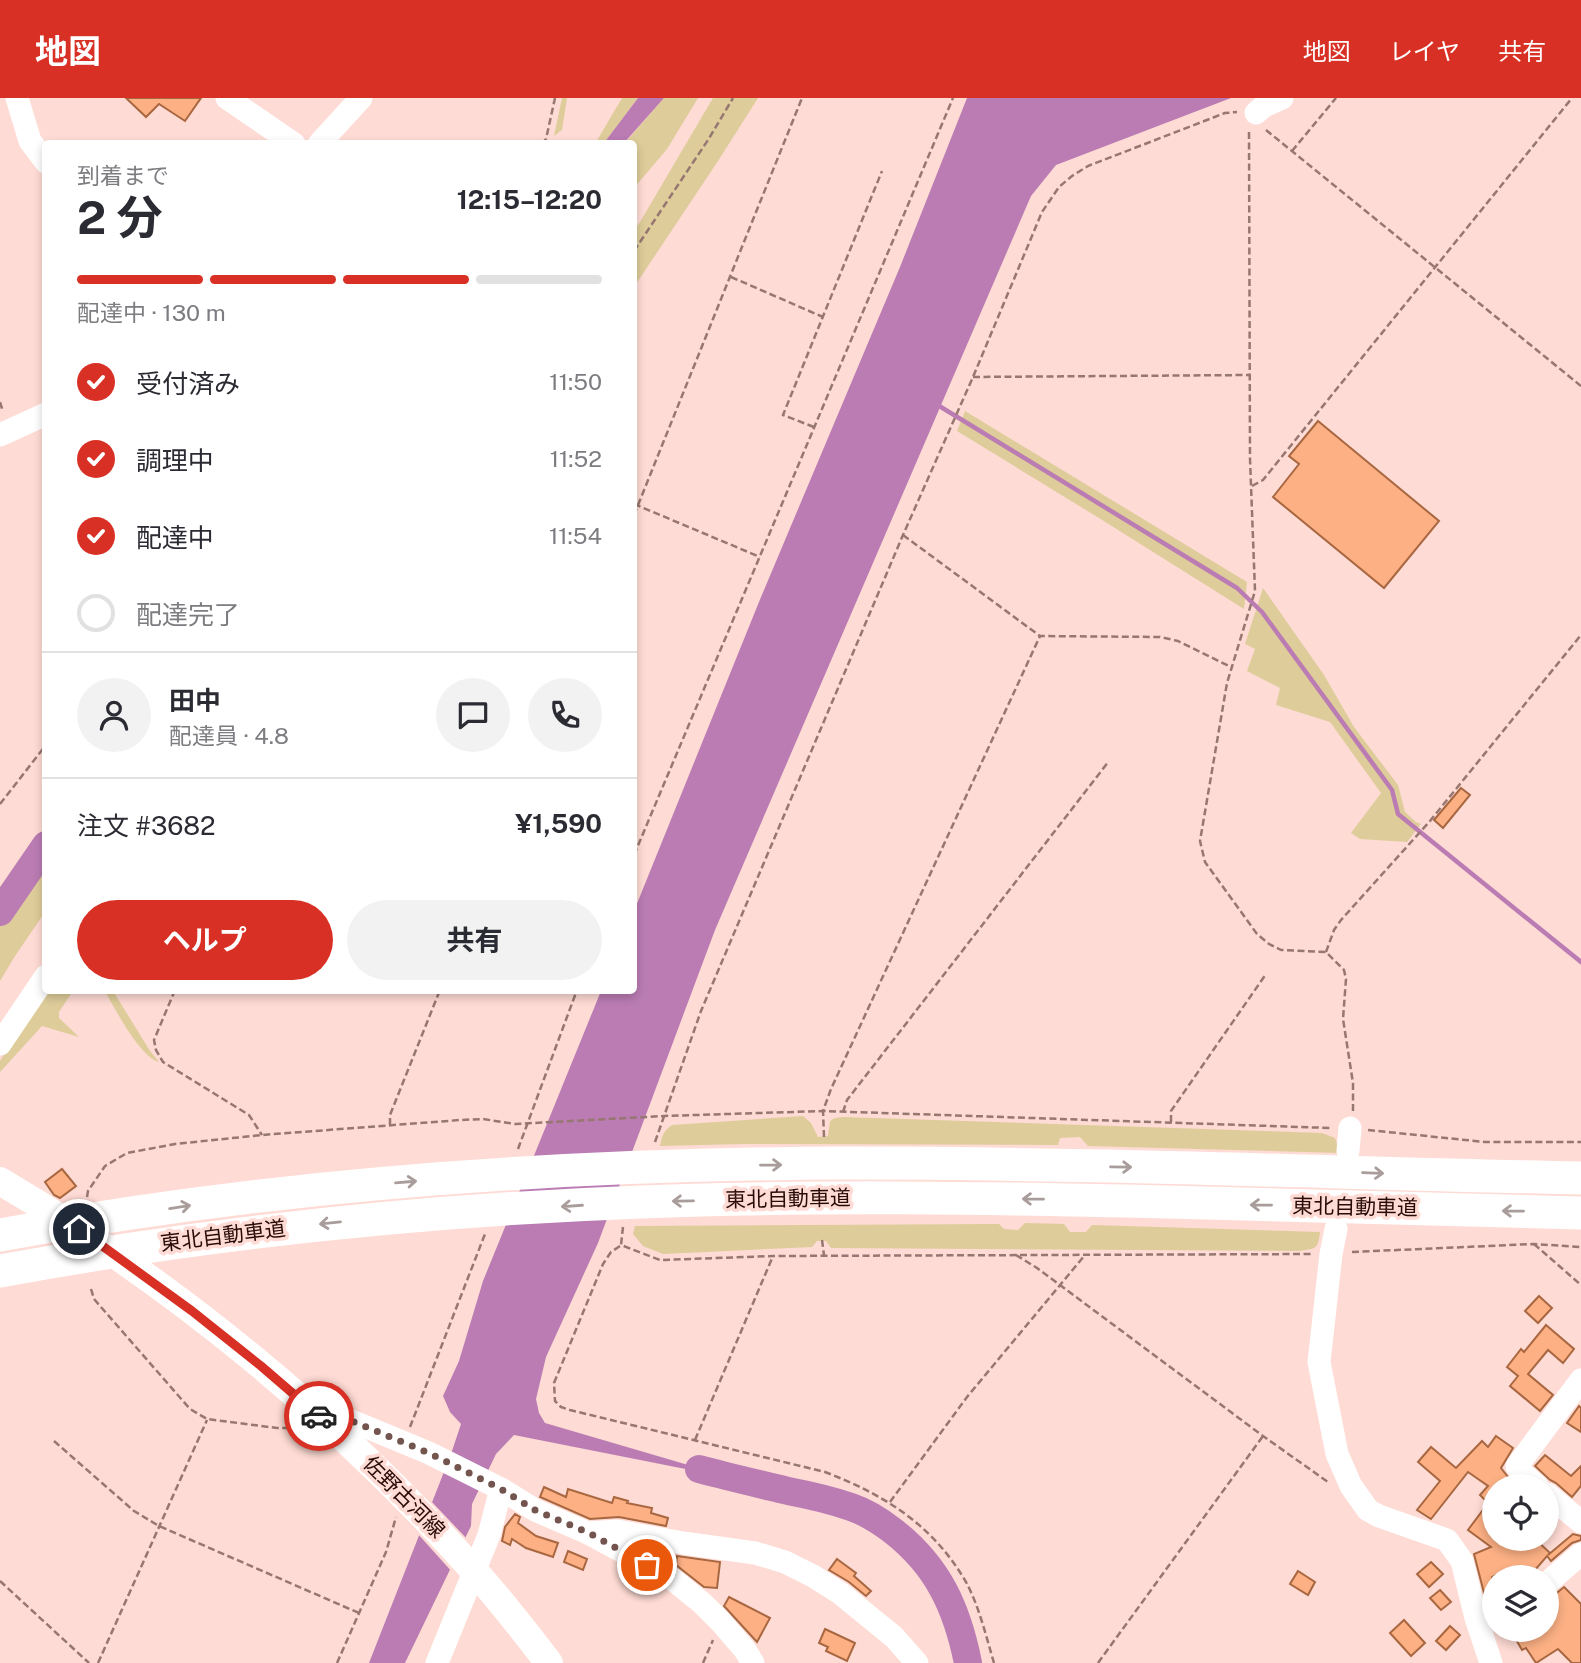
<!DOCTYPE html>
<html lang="ja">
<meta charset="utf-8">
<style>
body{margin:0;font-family:"Public Sans","Noto Sans JP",sans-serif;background:#f2f2f3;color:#2b2b33;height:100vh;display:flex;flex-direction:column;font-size:26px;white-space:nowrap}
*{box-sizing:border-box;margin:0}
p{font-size:23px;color:#7c7c81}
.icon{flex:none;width:38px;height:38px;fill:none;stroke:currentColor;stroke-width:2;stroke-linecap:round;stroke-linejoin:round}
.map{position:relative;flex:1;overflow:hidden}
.side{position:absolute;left:42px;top:42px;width:595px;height:854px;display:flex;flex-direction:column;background:#fff;border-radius:7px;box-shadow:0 4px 10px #0003}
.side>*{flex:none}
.controls{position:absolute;left:1482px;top:1376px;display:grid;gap:14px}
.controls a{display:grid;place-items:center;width:77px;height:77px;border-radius:50%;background:#fff;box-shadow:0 4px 10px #0003;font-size:35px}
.pin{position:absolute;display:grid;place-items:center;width:60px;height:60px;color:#fff;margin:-30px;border:4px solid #fff;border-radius:50%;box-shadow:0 2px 7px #0007}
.courier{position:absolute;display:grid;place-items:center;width:70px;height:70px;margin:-35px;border:5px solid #d93025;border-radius:50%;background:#fff;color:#222;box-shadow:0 2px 9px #0007}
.overview em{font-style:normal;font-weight:700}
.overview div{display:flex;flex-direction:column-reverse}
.overview{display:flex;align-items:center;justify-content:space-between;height:119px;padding:0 35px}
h1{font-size:46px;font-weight:700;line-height:52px}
.bar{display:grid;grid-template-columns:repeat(4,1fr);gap:10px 7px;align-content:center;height:84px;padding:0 35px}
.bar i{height:9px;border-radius:5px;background:#e1e1e2}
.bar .current{background:#d93025}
.bar p{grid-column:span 4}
.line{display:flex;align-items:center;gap:18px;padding:0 35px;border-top:2px solid #e1e1e2}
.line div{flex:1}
.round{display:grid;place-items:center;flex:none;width:74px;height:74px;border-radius:37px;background:#f2f2f3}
ol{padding:0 35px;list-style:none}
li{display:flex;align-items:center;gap:21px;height:77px}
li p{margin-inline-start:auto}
li .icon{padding:7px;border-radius:50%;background:#d93025;color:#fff;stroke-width:4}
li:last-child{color:#7c7c81}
li i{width:38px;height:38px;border:4px solid #e1e1e2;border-radius:50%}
.primary-button{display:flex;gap:14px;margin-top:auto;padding:14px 35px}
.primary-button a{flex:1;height:80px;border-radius:42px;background:#d93025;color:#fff;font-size:28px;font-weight:700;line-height:80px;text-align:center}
.primary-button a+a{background:#f2f2f3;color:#2b2b33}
header{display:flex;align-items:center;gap:42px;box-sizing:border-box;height:98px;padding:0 35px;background:#d93025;color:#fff}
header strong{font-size:33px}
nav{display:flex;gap:38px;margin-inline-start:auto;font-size:24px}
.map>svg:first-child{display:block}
.green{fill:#decc9a}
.water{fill:#ba7cb3}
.pier{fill:#fedbd4}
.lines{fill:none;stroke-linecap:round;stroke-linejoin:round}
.stream{stroke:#ba7cb3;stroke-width:4.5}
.river{stroke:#ba7cb3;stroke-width:28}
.building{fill:#fcb084;stroke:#a86740;stroke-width:2}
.path{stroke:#977771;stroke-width:2.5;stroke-dasharray:7 3.5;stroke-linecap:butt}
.minor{stroke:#fff;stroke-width:23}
.major{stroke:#fff;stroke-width:28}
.highway{stroke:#fff;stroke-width:33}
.oneway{stroke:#a99d9c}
.done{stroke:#73544f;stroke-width:7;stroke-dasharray:0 12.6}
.route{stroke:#d93025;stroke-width:9}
.labels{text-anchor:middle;stroke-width:7;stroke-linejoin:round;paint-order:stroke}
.street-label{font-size:21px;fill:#280b07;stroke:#fedbd4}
</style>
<header>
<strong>地図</strong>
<nav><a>地図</a><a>レイヤ</a><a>共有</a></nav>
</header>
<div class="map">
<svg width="1581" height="1565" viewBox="0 0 1581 1565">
<rect width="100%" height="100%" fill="#fedbd4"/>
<g class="green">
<path d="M562 0H567L562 32 554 38Z"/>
<path d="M622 0H638L604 45 595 46Z"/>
<path d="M664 0H698L667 51 634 90V46H624Z"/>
<path d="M713 0H758L718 63 634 189V132L640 124Z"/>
<path d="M965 313 1247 484 1244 511 1099 420 957 333Z"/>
<path d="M1263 490 1324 577 1354 629 1398 687 1405 714 1416 724 1421 726 1407 744 1360 741 1351 735 1381 695 1330 624 1276 607 1280 590 1247 573 1255 551 1245 546Z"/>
<path d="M45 729V814L15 858 0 883V789Z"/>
<path d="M46 892 73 893 59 914V920L79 939 42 928 0 974V963L39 897Z"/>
<path d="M105 893H113L150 953 159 964C140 959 115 911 105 893Z"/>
<path d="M803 1018 811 1025 818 1039 828 1038 830 1023 835 1020 843 1019 1322 1035 1335 1040 1340 1055 1088 1048 1080 1039 1060 1040 1058 1047 743 1046 660 1048C662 1038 663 1033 672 1027Z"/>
<path d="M1025 1125 1064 1126 1070 1134H1086L1092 1127 1320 1134C1318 1151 1317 1150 1300 1153L831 1150 826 1143H817L812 1149 663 1156 643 1148 633 1136 635 1128 999 1126 1004 1131 1018 1132Z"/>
</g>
<g class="water">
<path d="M638 0H664L624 45H604Z"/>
<path d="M967 0H1231L1056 67 1031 98 715 832 598 1145 546 1259 536 1301 539 1315 545 1325 736 1381 514 1337 496 1356 472 1406 471 1428 405 1565H369L451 1356 461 1326 450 1314 443 1298 459 1263 483 1183 601 893 634 892V813L761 499 900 169Z"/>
</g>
<path class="pier" d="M430 1402 468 1442 453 1475 417 1435Z"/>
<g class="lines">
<path class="stream" d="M936 306 1237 490 1262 514 1392 692 1398 716 1581 864"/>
<g class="river">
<path d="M0 814 46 747"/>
<path d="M699 1371C729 1379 759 1386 788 1393 809 1397 831 1402 851 1409 866 1414 880 1423 893 1433 938 1468 957 1510 968 1565"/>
</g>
</g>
<g class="building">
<path d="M126 0H201L185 23 159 6 146 19Z"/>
<path d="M1318 323 1439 423 1384 490 1273 399 1299 366 1289 358Z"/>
<path d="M1461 690 1470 697 1443 730 1434 722Z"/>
<path d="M62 1071 76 1088 60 1100 54 1097 45 1084Z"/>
<path d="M1539 1198 1552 1210 1538 1225 1525 1213Z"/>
<path d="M1546 1227 1574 1251 1563 1265 1548 1252 1528 1276 1553 1297 1540 1313 1510 1288 1518 1278 1507 1269 1521 1251 1524 1254Z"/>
<path d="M1579 1308 1581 1310V1334L1567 1325Z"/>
<path d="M1496 1338 1513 1350 1501 1370 1515 1388H1494V1440H1534L1550 1455 1548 1457 1573 1436 1581 1438V1442L1572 1445 1551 1463 1547 1458 1529 1479H1516L1509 1471 1492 1479 1494 1486V1516L1484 1495 1474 1456 1491 1449 1468 1432 1488 1405 1480 1397 1488 1388 1468 1374 1431 1421 1417 1412 1440 1383 1418 1364 1431 1349 1456 1370 1482 1343 1488 1349Z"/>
<path d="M1545 1357 1571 1378 1581 1368V1388L1572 1399 1556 1385 1550 1382 1535 1368Z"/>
<path d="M544 1389 566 1399 568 1391 612 1405 614 1399 628 1403 627 1405 652 1410 651 1415 668 1420 666 1428 619 1419 590 1421 540 1399Z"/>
<path d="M515 1416 520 1419 518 1425 536 1438 558 1445 553 1459 526 1450 512 1441 510 1447 502 1443 505 1429Z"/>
<path d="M568 1453 587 1461 583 1472 564 1464Z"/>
<path d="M677 1458 720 1464 717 1490 704 1489 676 1467Z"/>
<path d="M837 1461 856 1475 854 1478 871 1493 866 1498 849 1484 829 1472Z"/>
<path d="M1431 1464 1443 1476 1429 1489 1417 1476Z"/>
<path d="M1298 1473 1315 1484 1308 1497 1290 1486Z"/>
<path d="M1564 1489 1581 1506V1565H1572L1558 1551 1536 1565 1526 1550 1522 1552 1510 1531H1547V1503Z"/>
<path d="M1440 1492 1451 1504 1441 1512 1430 1500Z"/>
<path d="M729 1499 770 1520 757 1544 724 1508Z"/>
<path d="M1404 1522 1425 1545 1411 1558 1390 1535Z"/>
<path d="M1450 1528 1460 1537 1446 1552 1436 1543Z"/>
<path d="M825 1531 855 1545 847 1563 826 1553 828 1549 819 1545Z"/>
</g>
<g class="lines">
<g class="path">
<path d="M1266 32 1581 288"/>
<path d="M1249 34 1250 361 1255 493 1227 585 1200 743 1205 764 1257 836 1269 846 1281 852 1326 854 1344 872 1346 881 1343 921 1353 985V1013"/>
<path d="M542 46 546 41 555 0"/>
<path d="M1292 53 1336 0"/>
<path d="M634 153 708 42 733 0"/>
<path d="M731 179 823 219"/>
<path d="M973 279 1250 277"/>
<path d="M0 304 3 314"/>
<path d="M814 329 783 317 882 73"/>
<path d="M1252 388 1263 382 1572 0"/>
<path d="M634 406 760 459"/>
<path d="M634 417 802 0"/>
<path d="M903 437 1040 538 1160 539 1178 543 1231 569"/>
<path d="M0 706 46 647"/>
<path d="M634 757 953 0"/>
<path d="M1326 854 1334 832 1341 822 1430 723 1581 537"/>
<path d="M175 892 154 942 156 952 163 964 249 1017 262 1037"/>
<path d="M843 1014 847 1002 1109 663"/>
<path d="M1171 1024V1013L1266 876"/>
<path d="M390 1027V1017L440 892"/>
<path d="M1368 1032 1485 1044H1581"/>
<path d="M824 1039 823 1013 831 991 1040 538"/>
<path d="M655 1044 701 913 903 437 973 279 1042 114 1059 89 1072 78 1088 68 1225 15 1237 14"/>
<path d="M518 1051 577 892"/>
<path d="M87 1099 88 1093 105 1068 127 1055 175 1046 262 1037 460 1022 483 1021 515 1026 664 1018 823 1013 1330 1030"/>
<path d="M623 1129 621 1147 660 1162 773 1158 1314 1156"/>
<path d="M822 1142 824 1157"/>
<path d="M1534 1146 1581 1187"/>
<path d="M620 1148 611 1154 603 1166 554 1285 555 1303 561 1309 570 1312 825 1374C885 1397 933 1427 966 1484 979 1508 986 1538 994 1565"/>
<path d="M1352 1154 1534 1146 1581 1149"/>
<path d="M1016 1157 1037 1170 1263 1338 1328 1384"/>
<path d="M91 1191 94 1201 190 1311 207 1321 277 1330H301"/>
<path d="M410 1329 485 1136"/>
<path d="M695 1342 773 1158"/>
<path d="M54 1343 134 1413 159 1428 359 1515"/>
<path d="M890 1404 967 1299 1085 1157"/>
<path d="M0 1483 89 1565"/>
<path d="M98 1565 207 1322"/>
<path d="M337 1565 386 1454 396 1419"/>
<path d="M703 1565 713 1542"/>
<path d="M1098 1565 1263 1338"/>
</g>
<g class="minor">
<path d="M17 0 30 43 46 64"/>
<path d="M227 0 294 46"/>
<path d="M1256 15 1264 8 1282 0"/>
<path d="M319 46 361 0"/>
<path d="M0 337 46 316"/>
<path d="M0 946 46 878"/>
<path d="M1348 1053 1350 1030"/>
<path d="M1336 1131 1331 1156 1319 1264 1337 1356 1351 1388 1368 1412 1379 1418 1447 1442 1462 1463 1476 1520 1491 1565"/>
<path d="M324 1323 347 1321 429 1355 501 1391 535 1412 588 1435 671 1480 702 1505 721 1524 745 1552 753 1565"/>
<path d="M1537 1388 1522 1375 1517 1368 1581 1282"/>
<path d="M1547 1396 1581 1424"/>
<path d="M588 1435 617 1433 683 1445 755 1455 785 1464 813 1478 840 1495 894 1539 917 1565"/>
<path d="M1547 1485 1581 1456"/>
<path d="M437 1565 489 1437 501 1391"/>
</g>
<path class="major" d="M0 1083C176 1187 340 1322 476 1475 502 1504 525 1534 549 1565"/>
<g class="highway">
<path d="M0 1137C278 1085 565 1066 848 1065 1093 1065 1337 1075 1581 1080"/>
<path d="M0 1173C212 1134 426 1112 641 1104 816 1097 992 1100 1167 1104 1305 1108 1443 1111 1581 1115"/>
</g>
</g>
<defs><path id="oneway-shaft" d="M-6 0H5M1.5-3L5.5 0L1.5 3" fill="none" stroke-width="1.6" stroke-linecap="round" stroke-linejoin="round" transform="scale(1.75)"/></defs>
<g class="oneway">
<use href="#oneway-shaft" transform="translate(771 1067) rotate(-1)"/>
<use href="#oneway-shaft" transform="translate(1121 1069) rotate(1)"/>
<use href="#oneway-shaft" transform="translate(1373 1075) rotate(2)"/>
<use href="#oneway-shaft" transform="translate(406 1084) rotate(-5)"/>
<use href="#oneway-shaft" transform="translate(1033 1101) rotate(-179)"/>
<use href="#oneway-shaft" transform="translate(683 1103) rotate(179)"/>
<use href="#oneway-shaft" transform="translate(1261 1107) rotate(-179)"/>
<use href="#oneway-shaft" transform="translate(572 1108) rotate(176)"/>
<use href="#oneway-shaft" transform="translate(180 1109) rotate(-9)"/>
<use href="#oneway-shaft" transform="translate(1513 1113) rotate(-179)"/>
<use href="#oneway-shaft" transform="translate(330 1125) rotate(174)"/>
</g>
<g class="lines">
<path class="done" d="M319 1318 324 1323 347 1321 429 1355 501 1391 535 1412 589 1435 647 1467"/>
<path class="route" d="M79 1131 192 1213 261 1268 319 1318"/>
</g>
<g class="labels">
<g class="street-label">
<text transform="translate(788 1101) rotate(-1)" y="7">東北自動車道</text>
<text transform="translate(1355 1109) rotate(1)" y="7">東北自動車道</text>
<text transform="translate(223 1138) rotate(-7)" y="7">東北自動車道</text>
<text transform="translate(404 1399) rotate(45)" y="7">佐野古河線</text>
</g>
</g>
</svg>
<div class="controls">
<a><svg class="icon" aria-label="locate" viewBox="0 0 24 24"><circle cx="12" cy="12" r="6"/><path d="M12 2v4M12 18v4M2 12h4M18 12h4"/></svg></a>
<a><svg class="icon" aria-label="layers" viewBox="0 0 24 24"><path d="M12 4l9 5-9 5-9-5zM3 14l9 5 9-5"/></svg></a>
</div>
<div class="pin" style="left:647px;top:1467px;background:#ea580c"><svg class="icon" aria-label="bag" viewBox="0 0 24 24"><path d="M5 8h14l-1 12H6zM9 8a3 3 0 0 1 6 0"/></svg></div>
<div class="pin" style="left:79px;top:1131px;background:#1f2937"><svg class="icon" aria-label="home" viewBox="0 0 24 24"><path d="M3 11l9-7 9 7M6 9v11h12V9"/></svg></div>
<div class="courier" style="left:319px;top:1318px"><svg class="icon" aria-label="car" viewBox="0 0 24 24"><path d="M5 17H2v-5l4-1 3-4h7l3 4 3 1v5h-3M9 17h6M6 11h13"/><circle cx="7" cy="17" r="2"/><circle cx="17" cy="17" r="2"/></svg></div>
<section class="side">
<div class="overview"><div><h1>2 分</h1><p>到着まで</p></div><em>12:15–12:20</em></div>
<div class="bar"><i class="current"></i><i class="current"></i><i class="current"></i><i></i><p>配達中 · 130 m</p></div>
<ol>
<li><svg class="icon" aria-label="check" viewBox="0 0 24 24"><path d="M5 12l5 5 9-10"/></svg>受付済み<p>11:50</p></li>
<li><svg class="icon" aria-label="check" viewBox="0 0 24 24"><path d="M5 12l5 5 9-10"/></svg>調理中<p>11:52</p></li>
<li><svg class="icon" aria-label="check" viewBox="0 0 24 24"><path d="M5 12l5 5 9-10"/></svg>配達中<p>11:54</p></li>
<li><i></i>配達完了</li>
</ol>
<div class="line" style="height:126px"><a class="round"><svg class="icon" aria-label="person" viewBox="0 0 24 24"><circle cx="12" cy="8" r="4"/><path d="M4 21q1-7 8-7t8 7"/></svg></a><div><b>田中</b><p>配達員 · 4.8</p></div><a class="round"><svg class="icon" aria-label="chat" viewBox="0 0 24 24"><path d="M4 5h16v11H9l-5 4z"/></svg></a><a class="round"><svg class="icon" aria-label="phone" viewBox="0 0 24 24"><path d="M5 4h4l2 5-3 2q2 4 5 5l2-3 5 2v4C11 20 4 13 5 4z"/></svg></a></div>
<div class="line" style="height:91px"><div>注文 #3682</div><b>¥1,590</b></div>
<div class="primary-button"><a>ヘルプ</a><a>共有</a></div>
</section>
</div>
